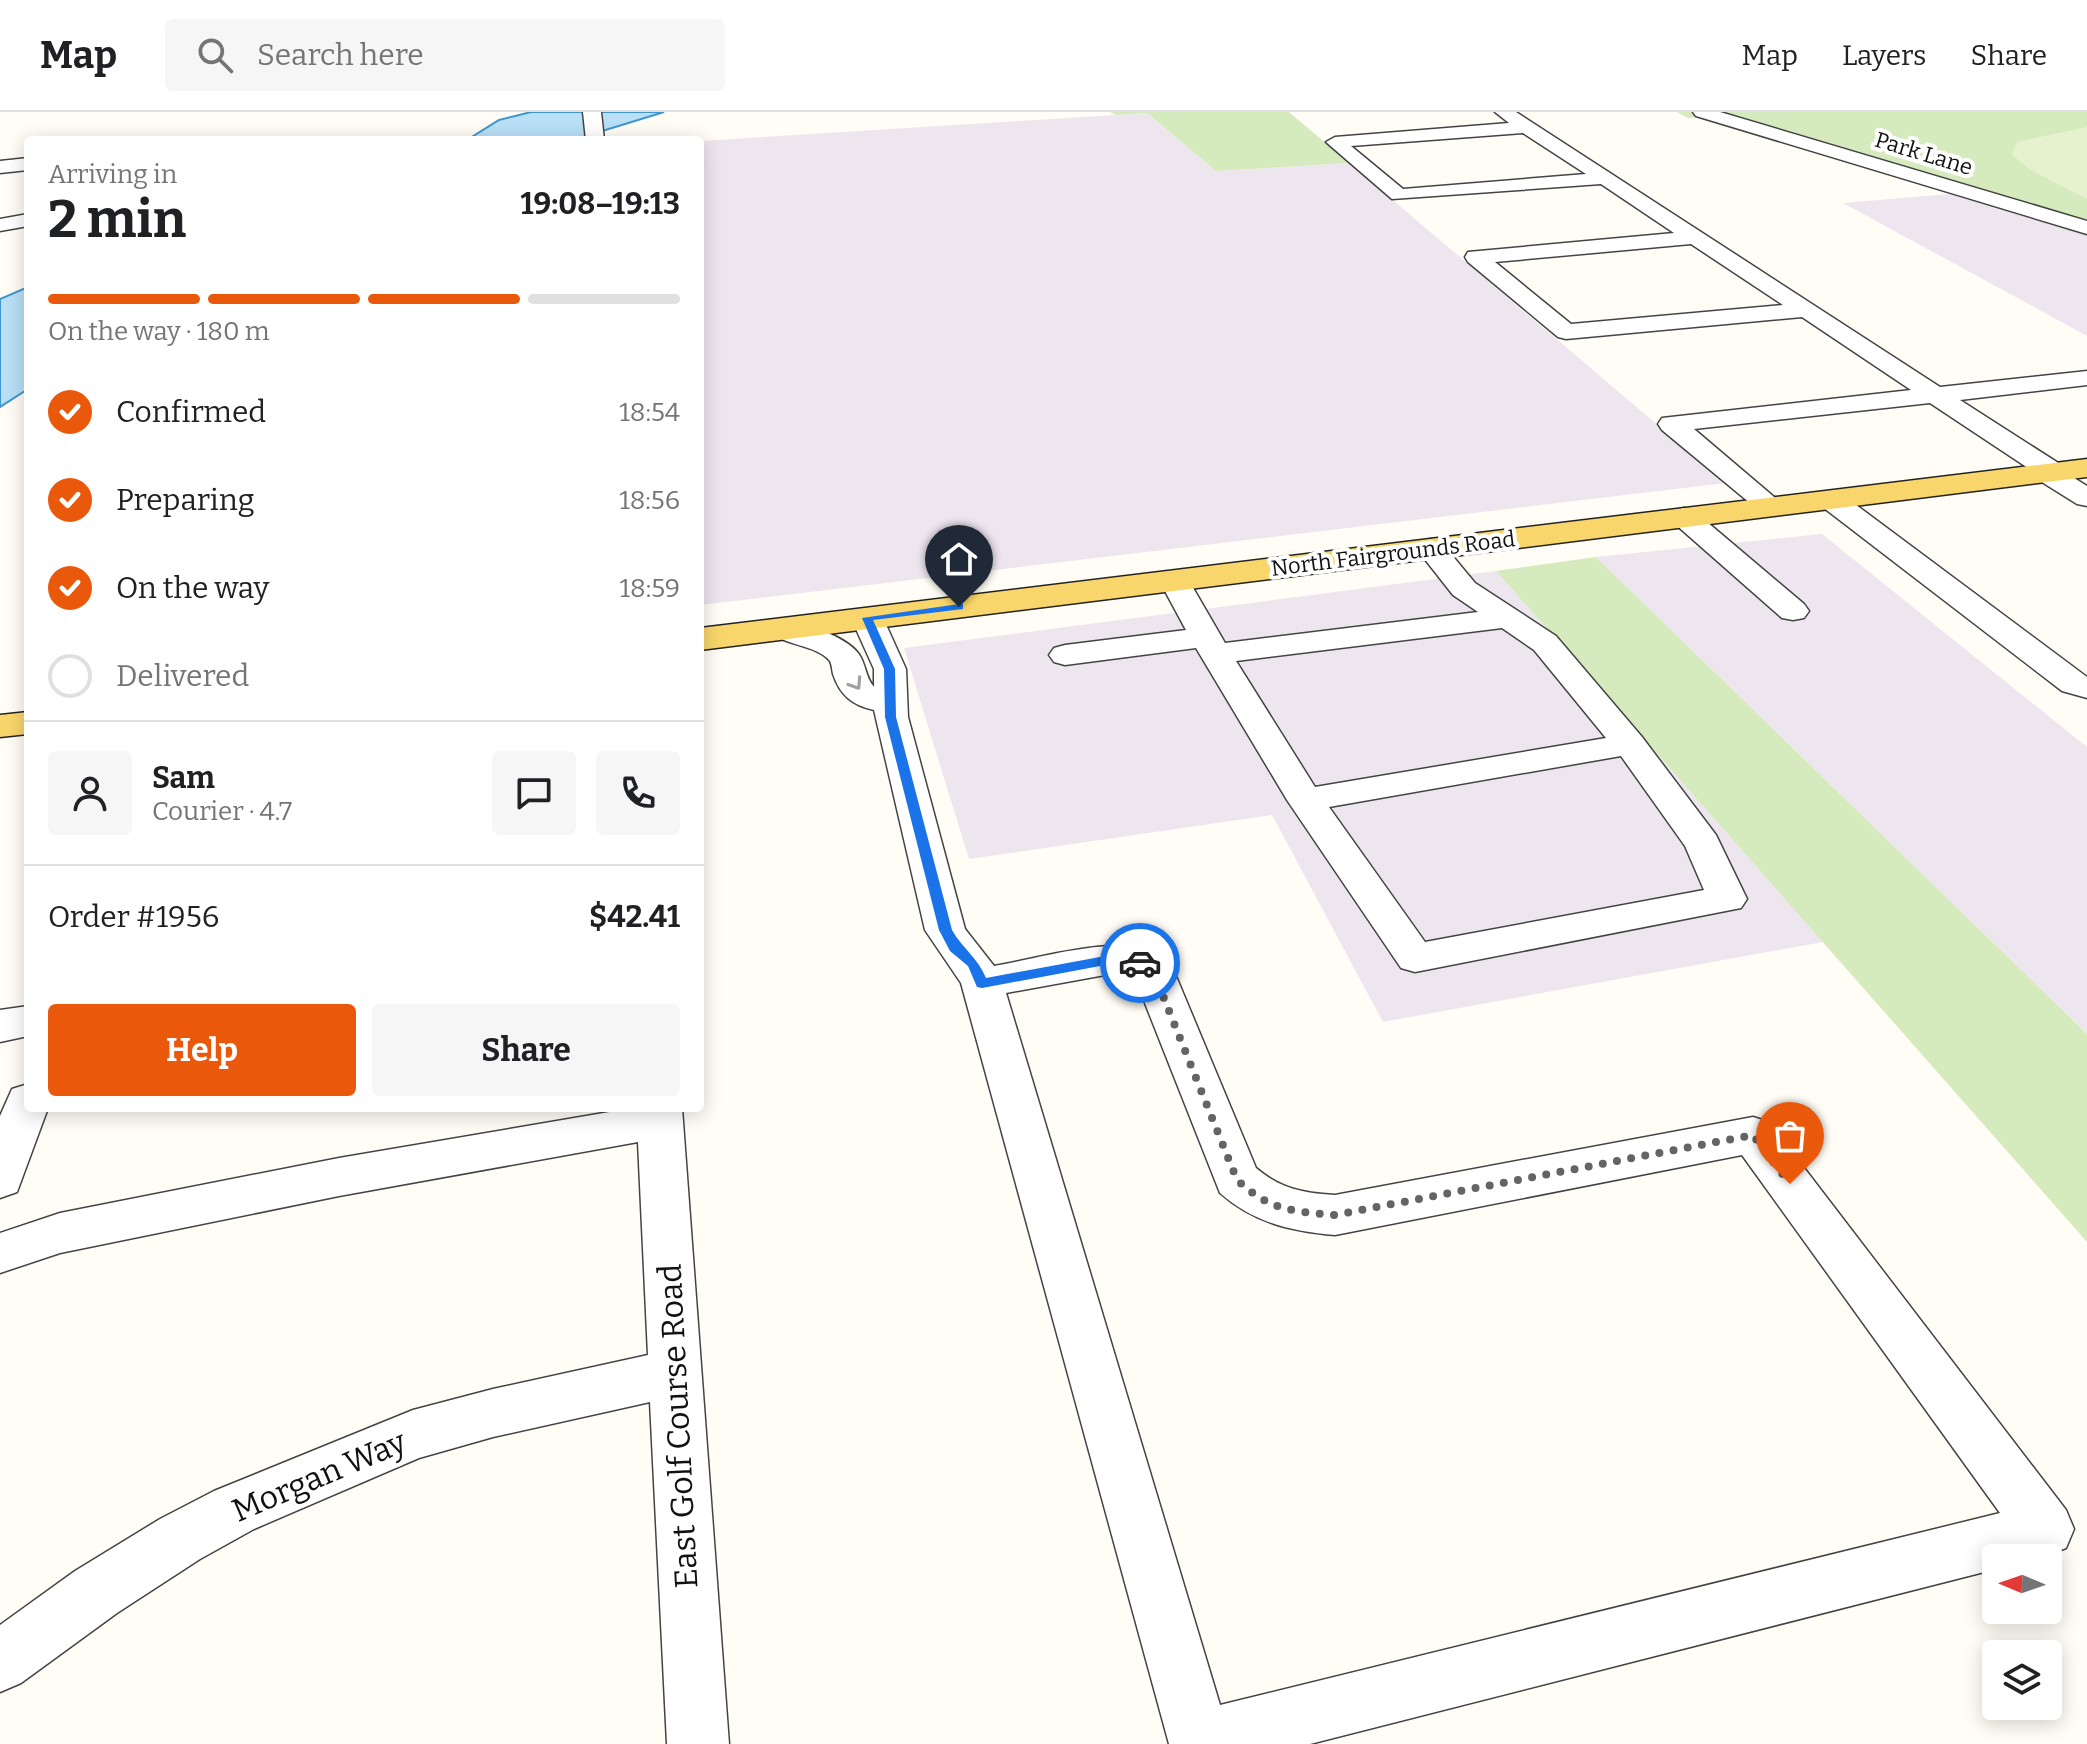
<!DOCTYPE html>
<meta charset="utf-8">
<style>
body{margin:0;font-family:Bitter,serif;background:#f6f6f6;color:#202124;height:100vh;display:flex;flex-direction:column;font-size:30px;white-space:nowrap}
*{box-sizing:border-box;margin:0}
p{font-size:26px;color:#757577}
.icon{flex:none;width:44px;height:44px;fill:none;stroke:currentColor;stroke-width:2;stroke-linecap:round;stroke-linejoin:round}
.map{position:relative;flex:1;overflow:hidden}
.details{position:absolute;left:24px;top:24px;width:680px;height:976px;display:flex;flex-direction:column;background:#fff;border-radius:8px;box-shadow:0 4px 20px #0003}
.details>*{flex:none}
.needle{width:52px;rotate:272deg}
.controls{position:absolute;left:1982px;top:1432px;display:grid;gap:16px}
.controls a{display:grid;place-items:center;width:80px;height:80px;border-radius:8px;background:#fff;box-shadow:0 4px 20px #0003;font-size:40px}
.pin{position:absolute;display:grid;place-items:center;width:68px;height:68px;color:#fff;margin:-82px -34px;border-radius:50% 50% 50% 0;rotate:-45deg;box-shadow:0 0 8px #0007}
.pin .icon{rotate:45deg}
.courier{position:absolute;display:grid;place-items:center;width:80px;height:80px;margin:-40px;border:6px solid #1a73e8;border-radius:50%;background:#fff;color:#222;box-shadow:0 2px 10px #0007}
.headline em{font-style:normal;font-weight:700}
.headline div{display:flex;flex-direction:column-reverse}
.headline{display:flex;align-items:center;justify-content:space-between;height:136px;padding:0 24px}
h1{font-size:52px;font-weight:700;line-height:60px}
.bar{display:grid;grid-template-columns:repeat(4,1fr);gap:12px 8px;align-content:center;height:96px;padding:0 24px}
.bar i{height:10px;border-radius:6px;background:#e0e0e0}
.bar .current{background:#ea580c}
.bar p{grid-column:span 4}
.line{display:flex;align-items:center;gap:20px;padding:0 24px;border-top:2px solid #e0e0e0}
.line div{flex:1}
.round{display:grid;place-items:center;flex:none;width:84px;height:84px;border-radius:8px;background:#f6f6f6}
ol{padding:0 24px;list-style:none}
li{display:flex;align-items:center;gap:24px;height:88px}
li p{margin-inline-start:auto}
li .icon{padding:8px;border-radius:50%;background:#ea580c;color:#fff;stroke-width:4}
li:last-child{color:#757577}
li i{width:44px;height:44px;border:4px solid #e0e0e0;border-radius:50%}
.cta{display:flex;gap:16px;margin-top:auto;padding:16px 24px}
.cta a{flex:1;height:92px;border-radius:8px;background:#ea580c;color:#fff;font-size:32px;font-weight:700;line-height:92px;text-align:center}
.cta a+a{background:#f6f6f6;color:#202124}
header{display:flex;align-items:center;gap:48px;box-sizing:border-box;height:112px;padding:0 40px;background:#fff;border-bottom:2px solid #e0e0e0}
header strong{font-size:38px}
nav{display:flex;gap:44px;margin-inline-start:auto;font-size:28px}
.search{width:560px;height:72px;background:#f6f6f6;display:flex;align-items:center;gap:20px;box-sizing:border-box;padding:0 28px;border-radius:8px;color:#757577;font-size:30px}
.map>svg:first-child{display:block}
.industrial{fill:#eee6ef}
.green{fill:#d5ebbd}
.pitch{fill:#e6f2cf}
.water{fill:#b9e0f7;stroke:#3f96cf;stroke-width:2}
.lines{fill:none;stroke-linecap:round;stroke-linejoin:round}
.minor-casing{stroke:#444;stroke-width:3}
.major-casing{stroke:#222;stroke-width:3}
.minor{fill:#fff;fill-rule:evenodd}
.major{fill:#f9d66b;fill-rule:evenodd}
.oneway{stroke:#a0a0a0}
.route{fill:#1a73e8}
.done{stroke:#646461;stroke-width:8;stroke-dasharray:0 14.4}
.labels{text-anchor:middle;stroke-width:8;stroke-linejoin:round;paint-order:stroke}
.far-street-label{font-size:22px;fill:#111;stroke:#fff}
.near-street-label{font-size:32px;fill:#111;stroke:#fff}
</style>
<header>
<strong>Map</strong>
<div class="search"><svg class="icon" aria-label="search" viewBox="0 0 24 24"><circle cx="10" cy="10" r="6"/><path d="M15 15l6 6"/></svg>Search here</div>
<nav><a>Map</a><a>Layers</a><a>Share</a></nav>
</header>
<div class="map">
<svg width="2087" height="1632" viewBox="0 0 2087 1632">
<rect width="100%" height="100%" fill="#fffdf5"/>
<g class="industrial">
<path d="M1147 1 1216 59 1349 51 1726 371 700 493V29Z"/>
<path d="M1949 82 2087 123V224L1843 91Z"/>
<path d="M1822 422 2087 635V922L1596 445Z"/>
<path d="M1496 459 1823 830 1383 910 1272 703 969 747 904 536Z"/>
</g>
<g class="green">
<path d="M1110 0H1289L1349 51 1216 59 1147 1 1116 3Z"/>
<path d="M1677 0H2087V109L1729 2 1688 6Z"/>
<path d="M1596 445 2087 922V1130L1496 459Z"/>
</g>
<path class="pitch" d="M2087 15V87L2031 58 2012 43 2017 30Z"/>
<g class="water">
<path d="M531 0H664L573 28H467L499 8Z"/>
<path d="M28 175V277L0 295V187Z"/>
</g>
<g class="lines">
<g class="minor-casing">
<g id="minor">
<path d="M583 0H601L604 28H586Z"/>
<path d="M1495 0H1516L1940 275 2087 259V273L1960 288 2063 354 2066 361 2087 374V394L2077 392 2037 367 2034 360 1930 291 1694 317 1786 395 1782 401 1772 403 1762 401 1662 318 1658 312 1662 306 1911 278 1802 205 1566 227 1558 225 1468 150 1465 145 1468 140 1674 121 1601 72 1392 87 1326 30 1335 25 1509 11ZM1523 21 1586 62 1403 77 1351 34ZM1691 132 1783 193 1571 212 1495 150Z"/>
<path d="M1693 0H1720L2087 109V122L1696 4Z"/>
<path d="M28 46V58L0 61V49Z"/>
<path d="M28 102V114L0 119V107Z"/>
<path d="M1830 379 1840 381 2087 565V586L2062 579 1820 393 1816 387 1820 381Z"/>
<path d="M1684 396 1694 399 1804 492 1809 499 1804 506 1793 508 1782 506 1674 411 1670 405 1674 399Z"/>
<path d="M1431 427 1441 430 1475 471 1556 524 1642 625 1716 723 1747 787 1741 796 1415 860 1401 856 1287 688 1196 536 1065 553 1054 550 1049 543 1054 536 1065 533 1186 518 1159 468 1163 462 1174 459 1185 462 1225 531 1478 500 1453 483 1416 436 1421 430ZM1502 516 1534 538 1606 626 1315 675 1236 549ZM1621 644 1685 734 1704 778 1425 830 1329 695Z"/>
<path d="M867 497 878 499 883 506 906 557 908 605 965 817 994 854C1032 848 1121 821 1155 841 1164 847 1170 855 1176 864L1256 1056C1281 1077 1303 1081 1335 1083L1753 1005 1769 1010 2066 1398 2074 1417 2066 1436 2040 1446H1996V1457L1310 1632H1169L961 871 925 818 874 598C852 593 840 583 833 562 832 558 832 553 830 549 815 531 781 535 768 516L773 509C793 504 845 524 858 541 866 551 865 565 874 575V557L851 506 856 499ZM1116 861 1127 863 1137 871 1220 1081C1254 1111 1291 1119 1335 1123L1742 1043 2000 1401 1220 1593 1006 881Z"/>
<path d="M28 894V924L0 930V898Z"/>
<path d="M28 972V996H48L17 1080 0 1086V1004L12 977Z"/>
<path d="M633 996H682L729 1632H667L650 1290 493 1325 419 1346 254 1417 200 1447 117 1501 21 1571 0 1580V1513L75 1459 160 1407 214 1379 413 1298 493 1277 648 1243 638 1030 339 1084 60 1141 0 1161V1121L60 1101 339 1046Z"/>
</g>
</g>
<g class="major-casing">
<g id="major">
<path d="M2087 347V365L700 538V516Z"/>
<path d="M28 600V622L0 625V603Z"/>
</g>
</g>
<use href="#minor" class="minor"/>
<use href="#major" class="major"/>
</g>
<defs><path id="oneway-chevron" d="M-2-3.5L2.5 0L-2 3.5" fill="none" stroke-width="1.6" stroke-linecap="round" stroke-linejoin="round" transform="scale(2)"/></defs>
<use class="oneway" href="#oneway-chevron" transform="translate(856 572) rotate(57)"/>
<path class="route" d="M959 492H963V497L873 508 895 557 896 605 952 818C962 836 978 846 986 866L1116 842 1145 848V854L1116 851 982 876 977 875 968 854 950 839 939 818 885 605 884 557 862 506Z"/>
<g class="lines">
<path class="done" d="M1140 851 1155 864 1237 1068C1271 1099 1291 1099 1335 1103L1753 1023 1790 1072"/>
</g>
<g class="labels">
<g class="far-street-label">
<text transform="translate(1924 41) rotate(17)" y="8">Park Lane</text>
<text transform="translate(1393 441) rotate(-7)" y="8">North Fairgrounds Road</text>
</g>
<g class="near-street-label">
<text transform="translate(678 1314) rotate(-93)" y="11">East Golf Course Road</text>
<text transform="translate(319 1364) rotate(-23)" y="11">Morgan Way</text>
</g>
</g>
</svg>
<div class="controls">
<a><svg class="needle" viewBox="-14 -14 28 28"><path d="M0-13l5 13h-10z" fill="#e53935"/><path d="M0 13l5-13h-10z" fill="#757577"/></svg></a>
<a><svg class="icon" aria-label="layers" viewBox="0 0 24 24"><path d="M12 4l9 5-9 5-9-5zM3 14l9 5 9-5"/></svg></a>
</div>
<div class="pin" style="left:1790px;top:1072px;background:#ea580c"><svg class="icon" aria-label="bag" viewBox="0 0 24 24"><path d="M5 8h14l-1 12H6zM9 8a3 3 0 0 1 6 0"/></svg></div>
<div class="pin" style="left:959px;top:495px;background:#1f2937"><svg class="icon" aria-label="home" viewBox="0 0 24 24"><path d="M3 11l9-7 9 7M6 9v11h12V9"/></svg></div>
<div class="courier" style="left:1140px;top:851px"><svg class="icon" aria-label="car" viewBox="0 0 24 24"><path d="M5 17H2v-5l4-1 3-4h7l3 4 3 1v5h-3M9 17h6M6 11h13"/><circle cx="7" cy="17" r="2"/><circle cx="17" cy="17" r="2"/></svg></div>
<section class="details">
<div class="headline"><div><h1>2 min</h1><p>Arriving in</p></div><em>19:08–19:13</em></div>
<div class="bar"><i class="current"></i><i class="current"></i><i class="current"></i><i></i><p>On the way · 180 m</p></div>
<ol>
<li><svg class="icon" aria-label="check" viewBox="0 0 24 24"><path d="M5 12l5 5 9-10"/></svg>Confirmed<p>18:54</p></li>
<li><svg class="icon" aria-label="check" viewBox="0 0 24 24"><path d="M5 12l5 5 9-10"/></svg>Preparing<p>18:56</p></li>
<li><svg class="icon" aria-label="check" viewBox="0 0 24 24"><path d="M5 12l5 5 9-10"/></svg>On the way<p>18:59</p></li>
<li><i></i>Delivered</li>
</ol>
<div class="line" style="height:144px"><a class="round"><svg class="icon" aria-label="person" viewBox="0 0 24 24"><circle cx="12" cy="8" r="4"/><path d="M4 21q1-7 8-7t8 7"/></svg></a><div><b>Sam</b><p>Courier · 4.7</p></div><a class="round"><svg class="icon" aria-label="chat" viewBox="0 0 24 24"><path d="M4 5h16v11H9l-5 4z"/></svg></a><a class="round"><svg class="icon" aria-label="phone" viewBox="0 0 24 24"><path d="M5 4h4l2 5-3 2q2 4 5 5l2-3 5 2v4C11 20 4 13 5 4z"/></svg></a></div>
<div class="line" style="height:104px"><div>Order #1956</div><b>$42.41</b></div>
<div class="cta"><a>Help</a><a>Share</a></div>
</section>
</div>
